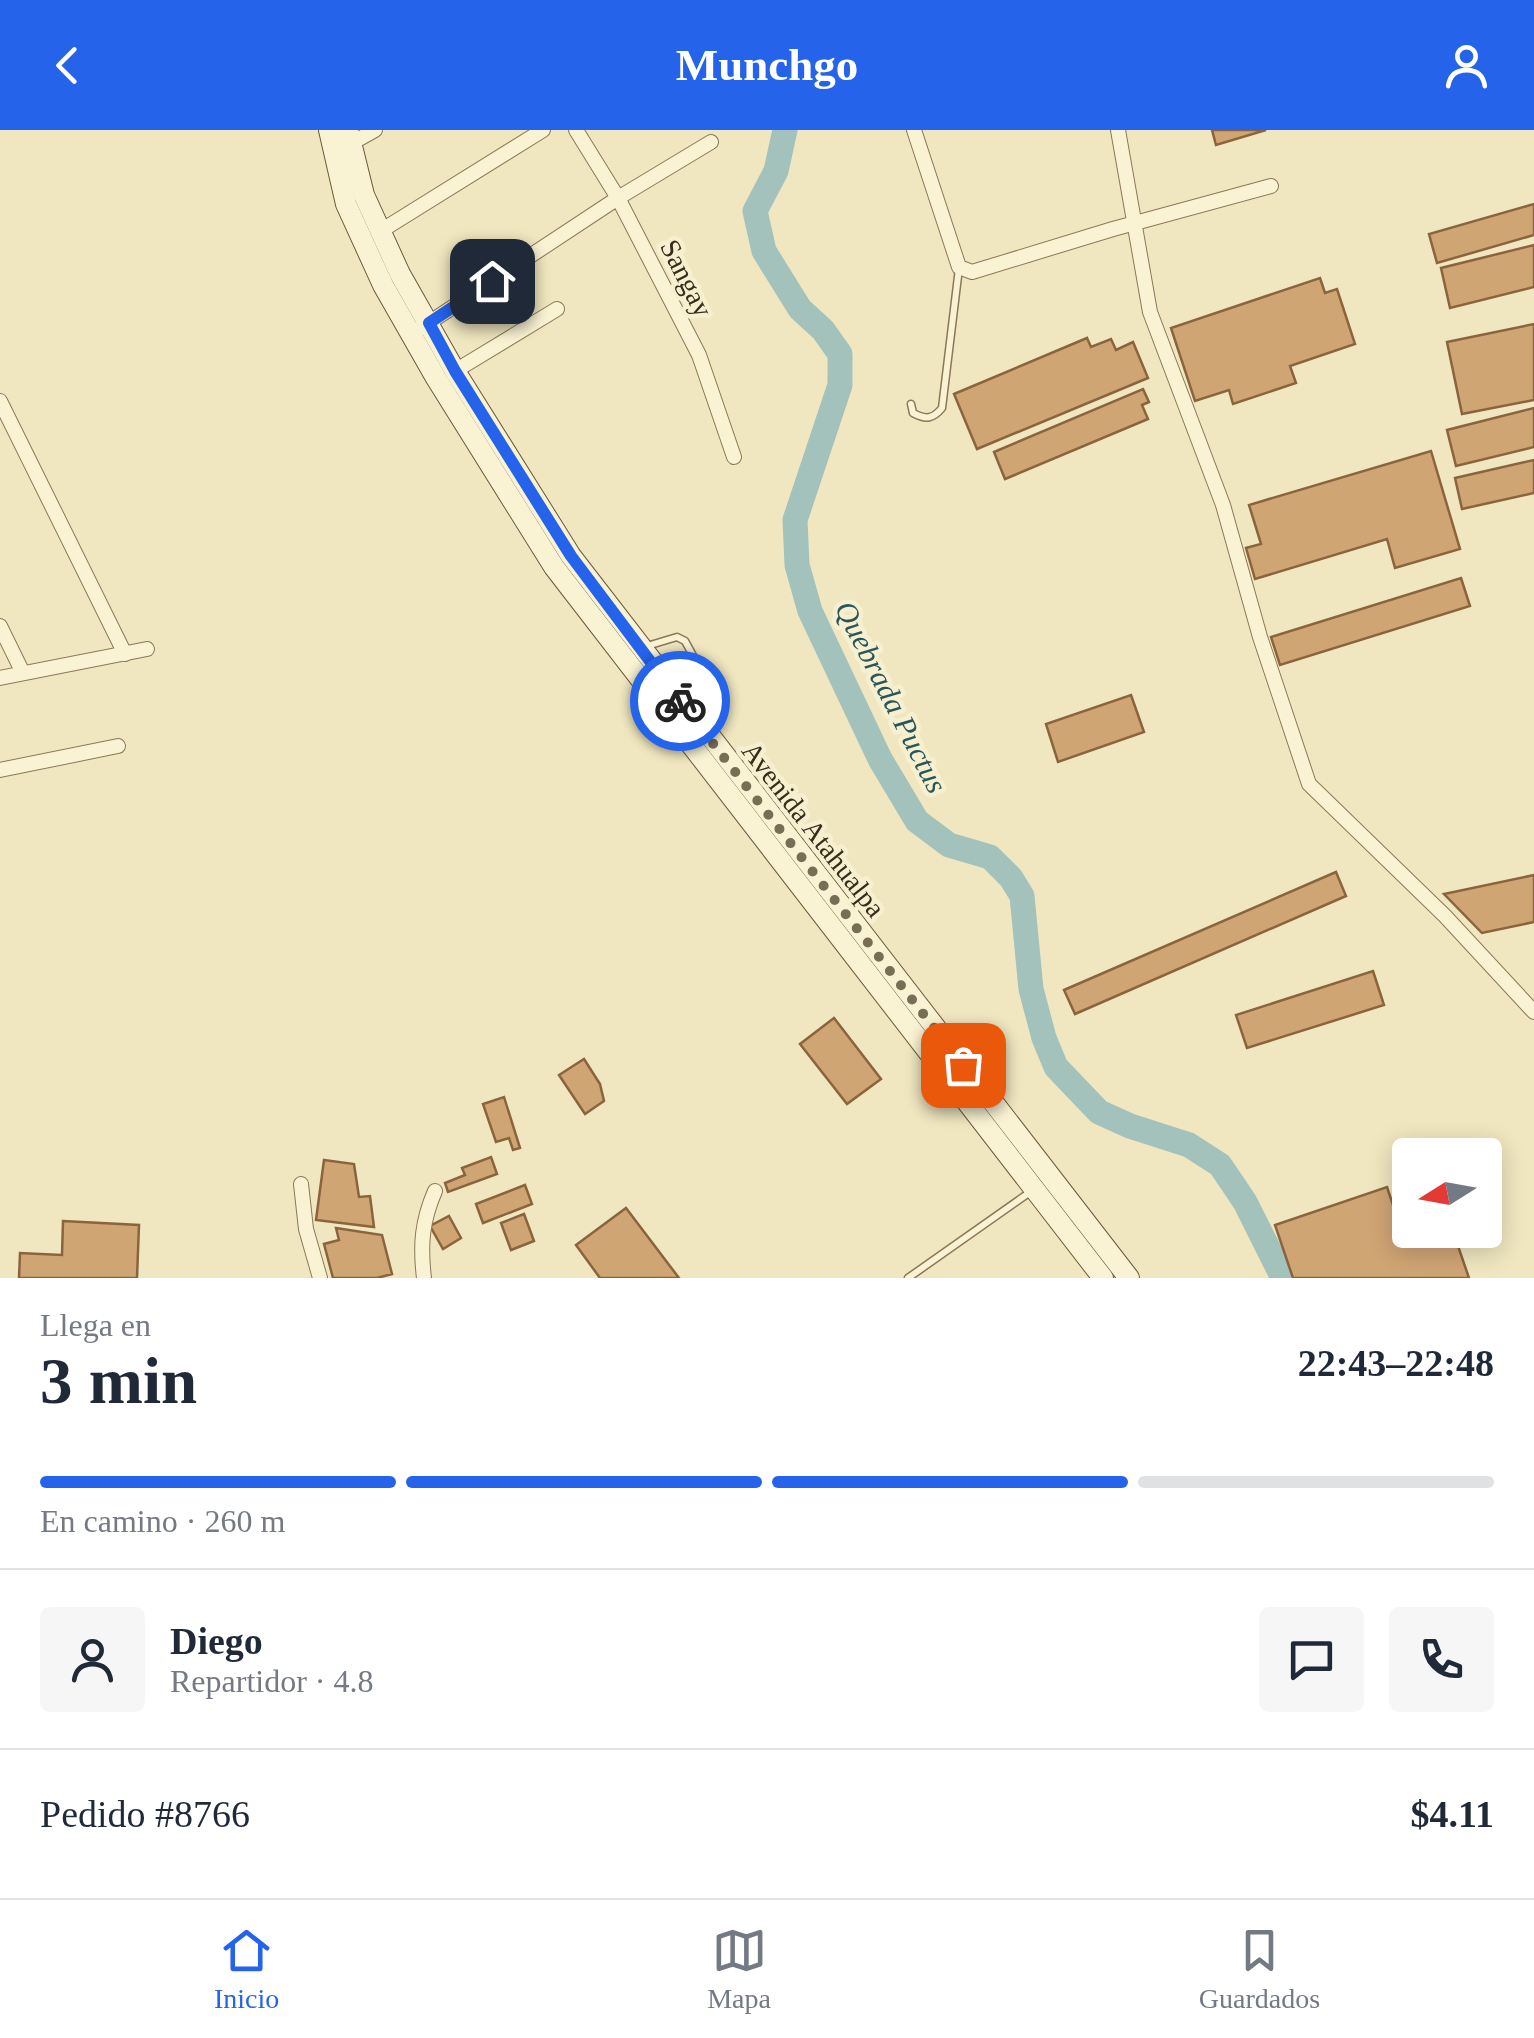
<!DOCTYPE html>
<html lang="es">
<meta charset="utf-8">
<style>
body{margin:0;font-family:"Times New Roman",serif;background:#f6f6f7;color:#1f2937;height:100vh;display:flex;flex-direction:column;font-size:38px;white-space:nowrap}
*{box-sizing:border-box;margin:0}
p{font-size:32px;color:#747a83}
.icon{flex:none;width:55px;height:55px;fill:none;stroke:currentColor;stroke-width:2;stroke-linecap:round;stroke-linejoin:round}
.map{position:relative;height:1148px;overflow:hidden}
.details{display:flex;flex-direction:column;background:#fff;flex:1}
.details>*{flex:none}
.needle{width:65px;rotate:259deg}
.controls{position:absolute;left:1392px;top:1008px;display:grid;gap:20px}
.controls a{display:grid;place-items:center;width:110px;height:110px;border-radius:10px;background:#fff;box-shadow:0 5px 25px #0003;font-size:50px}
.pin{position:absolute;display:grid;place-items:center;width:85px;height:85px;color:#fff;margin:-42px;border-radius:20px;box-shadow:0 5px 15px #0006}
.courier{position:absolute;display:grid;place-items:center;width:100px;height:100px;margin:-50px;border:8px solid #2563eb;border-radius:50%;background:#fff;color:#222;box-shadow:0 2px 12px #0007}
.summary em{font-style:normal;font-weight:600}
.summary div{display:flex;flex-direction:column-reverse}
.summary{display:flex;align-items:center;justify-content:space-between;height:170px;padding:0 40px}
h1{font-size:65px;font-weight:600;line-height:75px}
.bar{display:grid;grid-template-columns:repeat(4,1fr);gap:15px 10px;align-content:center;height:120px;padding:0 40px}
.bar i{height:12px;border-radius:8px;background:#e0e1e3}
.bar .current{background:#2563eb}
.bar p{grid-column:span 4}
.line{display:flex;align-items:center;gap:25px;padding:0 40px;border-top:2px solid #e0e1e3}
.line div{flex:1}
.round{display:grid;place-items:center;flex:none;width:105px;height:105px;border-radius:10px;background:#f6f6f7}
header{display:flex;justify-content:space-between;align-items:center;height:130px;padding:0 40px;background:#2563eb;color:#fff;font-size:45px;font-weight:600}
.tab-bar{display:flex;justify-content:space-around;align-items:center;height:140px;border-top:2px solid #e0e1e3;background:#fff;font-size:28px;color:#747a83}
.tab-bar a{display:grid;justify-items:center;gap:5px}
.tab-bar .current{color:#2563eb}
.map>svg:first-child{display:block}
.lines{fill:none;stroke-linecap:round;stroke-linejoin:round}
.river{stroke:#a3c2bc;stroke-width:25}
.building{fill:#d0a574;stroke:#8a643c;stroke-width:2.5}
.lane-casing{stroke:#8a7857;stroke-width:9}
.street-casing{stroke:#8a7857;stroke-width:16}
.secondary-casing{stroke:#6b583a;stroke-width:22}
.lane{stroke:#faf3d3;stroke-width:6}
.street{stroke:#faf3d3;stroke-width:14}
.secondary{stroke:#faf3d3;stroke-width:20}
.done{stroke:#786e55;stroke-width:10;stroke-dasharray:0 18}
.route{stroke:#2563eb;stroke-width:12}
.labels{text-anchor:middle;stroke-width:9;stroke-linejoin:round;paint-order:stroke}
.street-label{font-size:28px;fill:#382d1c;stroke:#f7f0d0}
.water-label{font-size:30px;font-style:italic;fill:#2b5659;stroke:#f7f0d0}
</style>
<header><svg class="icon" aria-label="back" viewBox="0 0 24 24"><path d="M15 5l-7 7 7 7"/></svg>Munchgo<svg class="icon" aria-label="person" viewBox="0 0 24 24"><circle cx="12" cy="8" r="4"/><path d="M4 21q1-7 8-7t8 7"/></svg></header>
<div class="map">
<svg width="1534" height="1148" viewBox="0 0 1534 1148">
<rect width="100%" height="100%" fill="#f0e7c0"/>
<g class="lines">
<path class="river" d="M785 0 776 41 755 81 764 121 800 179 823 200 840 224V255L795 390 797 435 810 481 880 629 917 691 949 715 990 727 1011 748 1022 766 1031 859 1044 908 1056 937 1099 982 1130 996 1189 1015 1220 1035 1245 1072 1283 1148"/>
</g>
<g class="building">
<path d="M1212 0H1266L1216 15Z"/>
<path d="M1534 74V105L1437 133 1429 104Z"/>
<path d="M1534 115V157L1450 178 1441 138Z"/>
<path d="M1320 148 1325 163 1337 159 1355 214 1290 236 1296 253 1233 274 1229 260 1195 271 1171 198Z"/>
<path d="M1534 194V270L1462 284 1447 212Z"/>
<path d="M1087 208 1091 217 1111 209 1116 220 1133 212 1148 248 977 319 954 264Z"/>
<path d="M1143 259 1149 272 1142 275 1148 289 1005 349 994 322Z"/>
<path d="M1534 278V317L1456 336 1447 300Z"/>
<path d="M1431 321 1460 419 1395 438 1387 409 1255 449 1246 418 1261 414 1249 375Z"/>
<path d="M1534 330V363L1462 379 1455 348Z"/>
<path d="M1461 448 1470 476 1280 535 1271 507Z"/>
<path d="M1131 565 1144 602 1058 632 1046 594Z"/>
<path d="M1336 742 1346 766 1075 884 1064 860Z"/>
<path d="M1534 745V792L1482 803 1444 764Z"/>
<path d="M1373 841 1384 875 1247 918 1236 885Z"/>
<path d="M834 888 881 949 847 974 800 914Z"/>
<path d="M584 929 600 954 604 971 585 984 559 945Z"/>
<path d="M504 967 520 1018 513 1020 509 1008 496 1012 483 974Z"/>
<path d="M491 1027 497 1044 448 1062 445 1053 465 1045 462 1038Z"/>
<path d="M324 1030 354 1034 359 1067 370 1066 374 1097 316 1090Z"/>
<path d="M525 1055 532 1074 483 1093 476 1074Z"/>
<path d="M1387 1057 1393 1075 1409 1070 1410 1100H1433L1439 1116 1456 1110 1469 1148H1293L1275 1095Z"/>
<path d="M626 1078 679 1148H600L576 1115Z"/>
<path d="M524 1084 534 1111 511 1120 501 1093Z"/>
<path d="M449 1086 461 1108 443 1119 430 1096Z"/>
<path d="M63 1091 139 1095 137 1148H19L20 1123 62 1125Z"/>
<path d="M336 1098 382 1105 392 1144 377 1148H333L324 1114 339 1110Z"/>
</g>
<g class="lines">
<g class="lane-casing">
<g id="lane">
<path d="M911 274 913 283C926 290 933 289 942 278L959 138"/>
<path d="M647 516 677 507 685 511 703 544 699 554 685 565"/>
<path d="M908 1148 1033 1060"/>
</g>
</g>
<g class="street-casing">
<g id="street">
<path d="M576 0 618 68 699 225 734 327"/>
<path d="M914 0 959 137 972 142 1113 99 1271 56"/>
<path d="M1118 0 1150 182 1223 375 1260 507 1309 654 1445 786 1534 882"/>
<path d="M350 14 375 0"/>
<path d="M379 102 543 0"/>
<path d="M421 198 618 68 711 12"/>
<path d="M455 241 557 179"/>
<path d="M0 271 125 524"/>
<path d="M0 496 23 543"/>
<path d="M0 548 147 519"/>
<path d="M0 640 118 616"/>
<path d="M301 1054 306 1099 320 1148"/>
<path d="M424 1148C420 1115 422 1091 435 1061"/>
</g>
</g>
<g class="secondary-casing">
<g id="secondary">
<path d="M329 0 346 74 383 155 436 248 554 437 1103 1148"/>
<path d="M348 0 364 65 400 144 455 241 571 426 1129 1148"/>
</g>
</g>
<use href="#lane" class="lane"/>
<use href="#street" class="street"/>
<use href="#secondary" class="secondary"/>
</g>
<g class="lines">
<path class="done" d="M680 571 963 935"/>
<path class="route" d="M492 151 429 193 455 241 571 426 680 571"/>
</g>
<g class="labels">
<g class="street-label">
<text transform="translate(687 148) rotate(63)" y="10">Sangay</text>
<text transform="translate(814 699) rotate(52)" y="10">Avenida Atahualpa</text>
</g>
<g class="water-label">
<text transform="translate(891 567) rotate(63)" y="10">Quebrada Puctus</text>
</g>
</g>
</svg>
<div class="controls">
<a><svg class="needle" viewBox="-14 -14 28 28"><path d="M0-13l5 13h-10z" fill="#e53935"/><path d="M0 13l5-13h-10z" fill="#747a83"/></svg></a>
</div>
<div class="pin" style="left:963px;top:935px;background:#ea580c"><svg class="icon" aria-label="bag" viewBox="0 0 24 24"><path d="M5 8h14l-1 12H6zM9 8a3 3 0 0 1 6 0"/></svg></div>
<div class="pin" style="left:492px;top:151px;background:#1f2937"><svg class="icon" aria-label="home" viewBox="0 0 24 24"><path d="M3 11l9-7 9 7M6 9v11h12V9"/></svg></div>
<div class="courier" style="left:680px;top:571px"><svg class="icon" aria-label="bike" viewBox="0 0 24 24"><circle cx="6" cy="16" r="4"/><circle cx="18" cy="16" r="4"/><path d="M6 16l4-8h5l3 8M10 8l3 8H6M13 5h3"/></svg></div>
</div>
<section class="details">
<div class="summary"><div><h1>3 min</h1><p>Llega en</p></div><em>22:43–22:48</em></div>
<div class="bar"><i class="current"></i><i class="current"></i><i class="current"></i><i></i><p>En camino · 260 m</p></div>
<div class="line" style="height:180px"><a class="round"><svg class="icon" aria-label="person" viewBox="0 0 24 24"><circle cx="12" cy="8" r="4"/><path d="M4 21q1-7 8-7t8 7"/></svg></a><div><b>Diego</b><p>Repartidor · 4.8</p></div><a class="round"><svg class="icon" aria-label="chat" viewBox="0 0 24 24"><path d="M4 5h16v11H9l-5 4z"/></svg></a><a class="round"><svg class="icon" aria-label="phone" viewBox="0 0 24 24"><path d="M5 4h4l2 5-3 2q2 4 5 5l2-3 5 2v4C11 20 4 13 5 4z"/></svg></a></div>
<div class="line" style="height:130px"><div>Pedido #8766</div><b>$4.11</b></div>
</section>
<nav class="tab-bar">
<a class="current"><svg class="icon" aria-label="home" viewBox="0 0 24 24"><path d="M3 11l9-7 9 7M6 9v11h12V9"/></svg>Inicio</a>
<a><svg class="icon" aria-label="map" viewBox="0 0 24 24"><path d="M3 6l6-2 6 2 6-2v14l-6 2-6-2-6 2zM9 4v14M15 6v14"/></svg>Mapa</a>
<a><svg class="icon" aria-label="saved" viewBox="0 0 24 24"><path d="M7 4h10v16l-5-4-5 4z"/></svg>Guardados</a>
</nav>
